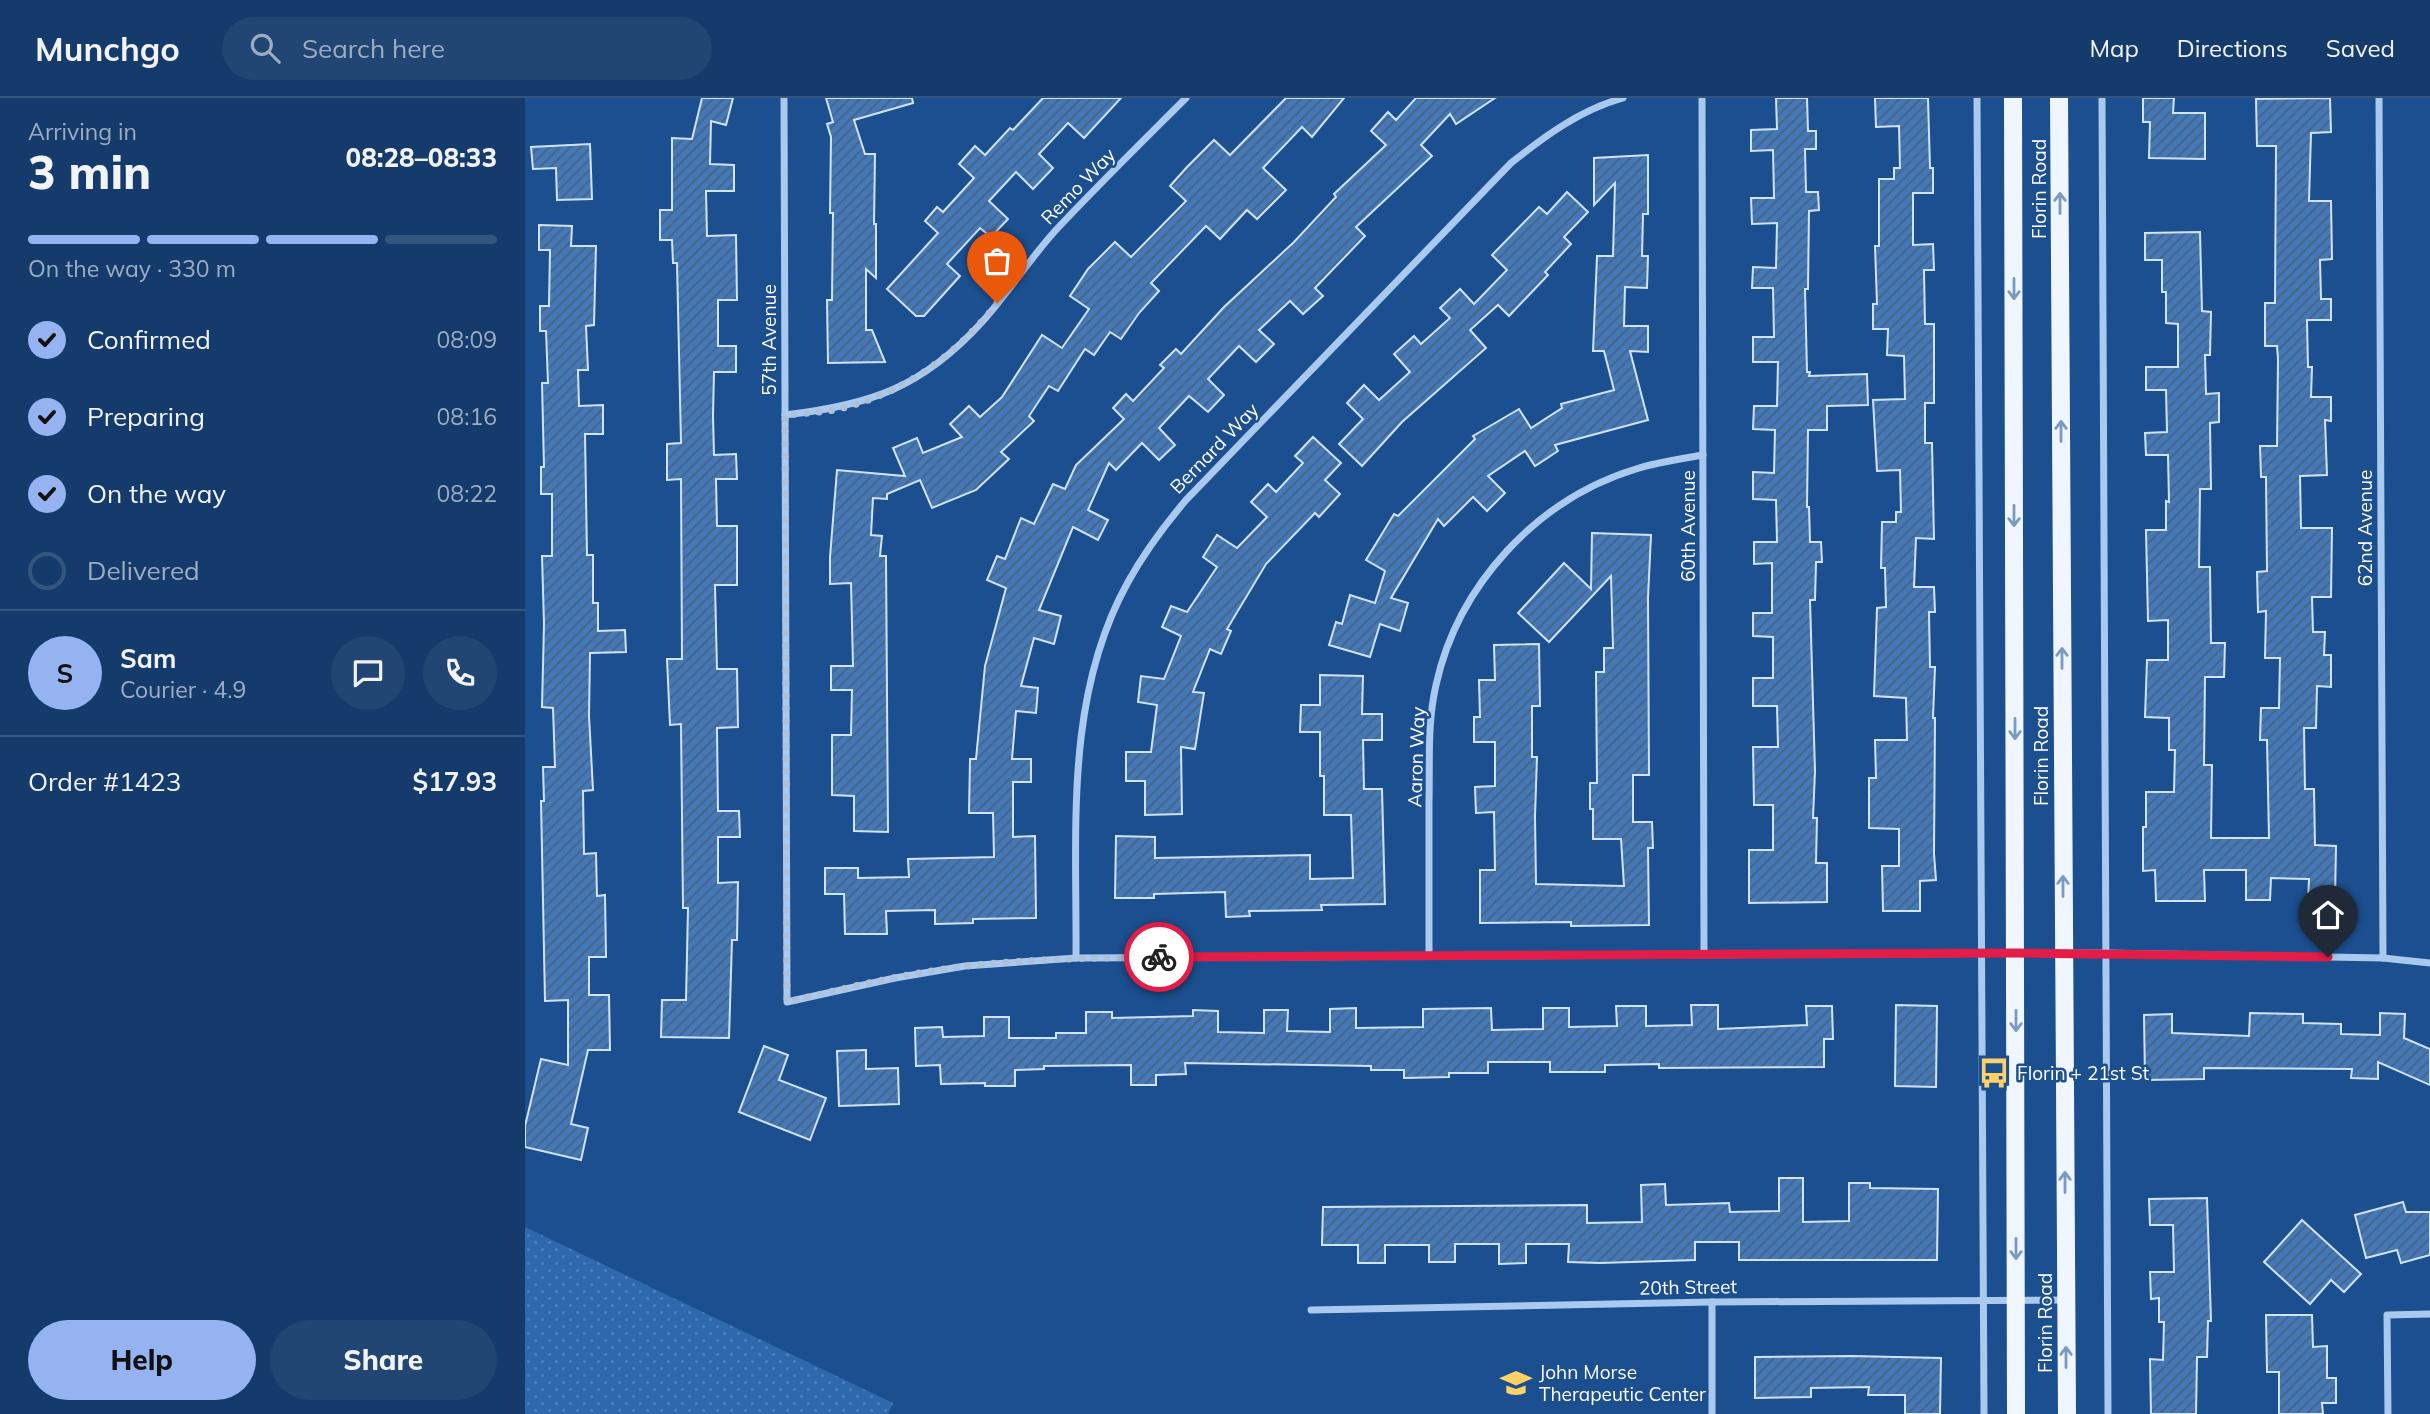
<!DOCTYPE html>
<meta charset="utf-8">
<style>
body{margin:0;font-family:Mulish,sans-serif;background:#214673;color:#f1f3f6;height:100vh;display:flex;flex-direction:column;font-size:26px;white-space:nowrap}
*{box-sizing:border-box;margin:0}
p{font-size:23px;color:#9dadc1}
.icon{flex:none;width:38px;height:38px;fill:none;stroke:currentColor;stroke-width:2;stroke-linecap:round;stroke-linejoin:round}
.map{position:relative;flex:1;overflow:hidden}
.sheet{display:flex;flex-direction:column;background:#143b6b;width:525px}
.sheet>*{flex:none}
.pin{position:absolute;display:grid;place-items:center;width:60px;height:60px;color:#fff;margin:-72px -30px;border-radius:50% 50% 50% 0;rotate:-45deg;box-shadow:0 0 7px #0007}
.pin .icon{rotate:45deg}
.courier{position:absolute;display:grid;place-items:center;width:70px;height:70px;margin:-35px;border:5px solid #e11d48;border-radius:50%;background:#fff;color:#222;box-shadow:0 2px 9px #0007}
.summary em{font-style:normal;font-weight:800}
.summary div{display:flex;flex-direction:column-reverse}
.summary{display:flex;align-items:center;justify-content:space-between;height:119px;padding:0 28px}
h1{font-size:46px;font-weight:800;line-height:52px}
.bar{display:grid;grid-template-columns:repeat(4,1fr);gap:10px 7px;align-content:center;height:84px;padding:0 28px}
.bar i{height:9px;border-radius:5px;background:#33557e}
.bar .current{background:#95b2f1}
.bar p{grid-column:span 4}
.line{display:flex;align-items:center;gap:18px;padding:0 28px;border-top:2px solid #33557e}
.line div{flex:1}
.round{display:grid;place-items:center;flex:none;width:74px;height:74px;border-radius:37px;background:#214673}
ol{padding:0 28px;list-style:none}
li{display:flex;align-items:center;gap:21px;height:77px}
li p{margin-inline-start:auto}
li .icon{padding:7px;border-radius:50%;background:#95b2f1;color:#111;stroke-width:4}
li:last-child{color:#9dadc1}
li i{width:38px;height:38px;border:4px solid #33557e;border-radius:50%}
.primary-button{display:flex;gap:14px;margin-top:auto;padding:14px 28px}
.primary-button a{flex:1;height:80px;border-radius:42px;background:#95b2f1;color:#111;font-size:28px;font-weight:800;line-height:80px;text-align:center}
.primary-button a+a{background:#214673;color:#f1f3f6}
header{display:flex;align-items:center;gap:42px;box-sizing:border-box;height:98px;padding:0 35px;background:#143b6b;border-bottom:2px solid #33557e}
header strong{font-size:33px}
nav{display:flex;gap:38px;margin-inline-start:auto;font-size:24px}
.search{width:490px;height:63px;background:#214673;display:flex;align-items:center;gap:18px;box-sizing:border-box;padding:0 24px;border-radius:38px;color:#9dadc1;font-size:26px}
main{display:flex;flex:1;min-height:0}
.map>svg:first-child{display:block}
.green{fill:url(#green-dots)}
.building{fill:url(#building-hatch);stroke:#cfe3fa;stroke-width:2}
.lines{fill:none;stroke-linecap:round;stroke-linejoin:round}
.street{stroke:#a9c9ee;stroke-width:7}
.primary{stroke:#f0f6ff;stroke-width:18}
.oneway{stroke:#7b9ac1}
.done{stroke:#afc1d8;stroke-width:7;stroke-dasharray:0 12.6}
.route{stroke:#e11d48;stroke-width:9}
.labels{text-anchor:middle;stroke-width:5;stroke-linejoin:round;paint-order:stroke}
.street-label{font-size:19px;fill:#fff;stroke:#1b4f8f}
.poi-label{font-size:19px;fill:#fff;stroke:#1b4f8f;text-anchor:start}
</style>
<header>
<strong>Munchgo</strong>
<div class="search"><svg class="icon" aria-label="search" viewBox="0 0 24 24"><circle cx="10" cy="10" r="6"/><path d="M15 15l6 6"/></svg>Search here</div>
<nav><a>Map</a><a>Directions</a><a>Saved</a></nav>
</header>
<main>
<section class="sheet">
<div class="summary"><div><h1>3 min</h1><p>Arriving in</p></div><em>08:28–08:33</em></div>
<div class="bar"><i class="current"></i><i class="current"></i><i class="current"></i><i></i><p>On the way · 330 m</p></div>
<ol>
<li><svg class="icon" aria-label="check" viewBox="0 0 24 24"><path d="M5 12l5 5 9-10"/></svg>Confirmed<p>08:09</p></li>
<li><svg class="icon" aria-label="check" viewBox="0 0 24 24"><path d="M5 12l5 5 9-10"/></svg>Preparing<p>08:16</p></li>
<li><svg class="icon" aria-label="check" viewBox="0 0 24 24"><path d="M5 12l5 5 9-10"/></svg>On the way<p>08:22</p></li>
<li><i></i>Delivered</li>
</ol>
<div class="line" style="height:126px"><b class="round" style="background:#95b2f1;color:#111">S</b><div><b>Sam</b><p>Courier · 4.9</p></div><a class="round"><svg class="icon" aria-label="chat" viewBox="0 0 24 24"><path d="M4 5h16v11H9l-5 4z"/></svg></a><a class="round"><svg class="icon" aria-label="phone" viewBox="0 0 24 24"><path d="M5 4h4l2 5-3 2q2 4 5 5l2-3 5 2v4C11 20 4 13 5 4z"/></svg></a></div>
<div class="line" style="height:91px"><div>Order #1423</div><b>$17.93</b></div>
<div class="primary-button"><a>Help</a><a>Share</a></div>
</section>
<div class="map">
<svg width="1905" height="1316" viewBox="0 0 1905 1316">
<defs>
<pattern id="green-dots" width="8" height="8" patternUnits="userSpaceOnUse" patternTransform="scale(1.75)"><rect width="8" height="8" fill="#2e69ad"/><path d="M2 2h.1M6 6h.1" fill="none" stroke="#4d80b9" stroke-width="1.8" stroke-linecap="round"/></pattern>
<pattern id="building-hatch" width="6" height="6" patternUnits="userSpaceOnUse" patternTransform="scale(1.75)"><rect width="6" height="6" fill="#4478b7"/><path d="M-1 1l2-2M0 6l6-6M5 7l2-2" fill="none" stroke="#486282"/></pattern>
</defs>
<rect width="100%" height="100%" fill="#1b4f8f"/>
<path class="green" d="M0 1129 368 1305 363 1316H0Z"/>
<g class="building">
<path d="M177 0H208L201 27 186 23 185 66 209 67V93H181L182 138 211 137 212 202H193V248H211V274H189L188 318 189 357 211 356 212 381H191L192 428H212V487H190L192 571H212L213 629 192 630 193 713H214L215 739H193V785L213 784 212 842H207L204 940 136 939 137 902H161L163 810H158L156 626 145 627 142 561H157L156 381 142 382V346L156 345 152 165H148L147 142H135V112H147V40L167 41Z"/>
<path d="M301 0H387L388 5 329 22 340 56H350L349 126H351V180L341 171V232H347L360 264 303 265 302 202H307L308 115H305L306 39 302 26 308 24Z"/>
<path d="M518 0H596L559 40 543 25 514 56 528 70 508 91 491 74 464 103 483 121 466 139 455 130 422 166 435 178 399 218H391L362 191 413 135 400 123 412 109 418 114 449 80 434 66 450 48 460 57 485 30 488 32Z"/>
<path d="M761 0H819L787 39 777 29 738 70 761 92 732 121 722 112 695 141 681 128 626 185 634 193 614 215 596 241 585 234 569 257 560 251 533 293 524 288 504 318 509 323 476 354 484 361 451 392 407 410 395 382 362 396V401L348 400 346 437 357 438 355 458H361L363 734 329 733V698L307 697V637H326L327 592H306V568H328L326 485 305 486V459L312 372 380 378 368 350 392 340 398 355 437 339 425 326 444 308 455 319 477 299 517 237 537 250 564 211 545 198 563 171 590 144 606 159 661 103 645 88 662 69 689 42 705 57Z"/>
<path d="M891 0H970L931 26 925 16 896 47 907 58 831 129 840 138 790 190 798 198 778 216 765 203 734 232 749 246 731 264 714 248 683 281 699 297 683 314 664 298 634 330 650 347 634 362 617 345 591 372 584 365 563 412 583 422 573 442 548 429 514 512 536 518 529 546 509 540 496 588 513 590 511 615 491 613 487 661H506V684H488V739L510 738 511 820 448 821V825L410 826V812L361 813 362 836H320L319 796H300V770H333V780L384 779 383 761 469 759 468 715H444L445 661H451L460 568 481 490 462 482 472 458 480 461 496 420 509 426 528 386 540 391 551 367 599 321 588 310 601 296 608 303 639 270 635 267 651 251 656 256 699 209 769 144 811 99 809 96 861 47 846 33 863 14 871 22Z"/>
<path d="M1251 0H1282L1283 33H1291V51H1280L1281 94H1293L1294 112 1284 113 1283 191H1280L1282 274H1285L1284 278 1342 276 1343 307 1302 308V332H1283L1282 409H1284L1285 444H1296L1297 464H1291L1290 502H1285L1290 673 1288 720H1292L1291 765H1302V804L1224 805V752H1248V707H1229L1228 649H1253L1252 608H1228V580H1248V539L1228 538V515H1247V465L1229 466V444H1252L1251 402 1228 401V374L1249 375 1250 332 1228 331 1229 308H1252L1253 264H1228V239H1249L1248 190H1227L1228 169 1251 170 1252 125 1227 126 1226 100H1249L1248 52 1226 53V32L1252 31Z"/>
<path d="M1350 0H1403L1405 70H1408V95H1388V147L1408 146 1409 172H1399L1400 226H1409V305H1400V345H1407L1409 441 1391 440 1389 489H1409L1410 514H1404L1405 569H1410L1408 620H1410L1409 756 1411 782 1395 783V813H1358L1357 768H1374V731L1344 730V680H1351L1350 642H1382L1381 600 1349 598 1352 510 1361 509 1360 470H1356L1357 424H1371V414H1376L1375 372 1352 373 1348 302 1380 301 1379 258 1362 257 1363 231H1348V206H1352L1350 148H1354V81H1369V70H1375L1374 28 1351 29Z"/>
<path d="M1618 0H1649L1648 15H1680V61L1624 60 1625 24H1618Z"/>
<path d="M1805 0 1806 34 1786 35 1784 103H1806L1807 161 1795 162 1796 201H1806V222H1782L1783 269H1787L1786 299H1806V323L1800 322 1802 377 1775 378 1776 430H1807L1806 499H1787L1788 534H1800L1799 557H1806V589L1792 588 1791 630H1779L1780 691H1789L1790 747 1811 748 1810 802H1783L1784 781 1746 780 1745 802H1721V772H1679L1680 803H1631L1630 772 1618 773V729H1621V694H1649L1650 652H1644V620L1620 619 1622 562H1643V522L1623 523 1621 432H1641V403L1644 404 1643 357H1621L1620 335 1642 334 1641 292H1621V269H1653V226L1641 225V194H1637V162H1620V135L1675 134 1677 213 1686 214 1685 257H1680L1681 296 1694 295V324L1685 325 1686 391H1675L1674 469H1685L1686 545H1700L1699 579H1680L1679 667H1687L1686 740H1744L1742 642H1735L1736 610H1754L1755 560H1740L1741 513 1733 514 1732 474 1742 473 1741 379H1736L1735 348H1752L1753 261 1752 248H1740V205H1750L1751 48H1732L1731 1Z"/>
<path d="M65 46 67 101 32 102 31 70 8 71 6 49Z"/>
<path d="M1123 57V116H1118L1117 158H1123L1122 190 1100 189 1099 228H1123V254L1105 253 1123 322 1030 347 1033 353 1010 368 1000 353 963 378 980 395 962 413 948 399 919 428 913 421 866 500 883 505 875 533 855 526 845 559 804 547 811 524 817 526 825 497 850 505 860 473 841 462 869 416 873 418 950 341 948 338 994 311 1006 330 1037 310 1036 306 1089 292 1079 253H1068L1072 158H1088L1090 85 1069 107V60Z"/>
<path d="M1042 94 1063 114 1039 139 1046 146 1020 174 1023 177 984 218 973 207 945 232 961 250 877 324 837 368 814 346 838 321 822 305 839 287 854 302 885 274 869 256 889 238 896 246 925 220 915 210 935 191 949 206 982 172 967 157 1014 109 1022 116Z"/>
<path d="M14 127 47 128 46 148H71L69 227 61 228 63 272H53L54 308 78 307V336H60L62 457H68V505H73V533L100 532 101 554 65 555 64 618 68 692 58 693 59 756 71 755 72 798 80 797 81 859H64V897H84L85 952H63L46 1026 63 1030 56 1062 0 1049V1028L16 961 43 967V902L20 903 16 703H19L18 669H30L28 610 17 609 19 526 17 458H27V396H16V369H19L17 285H23L21 233H15V208H24L25 152H14Z"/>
<path d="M788 339 816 365 800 382 815 396 794 419 790 415 741 466 702 531 706 533 696 556 685 551 668 594 679 595 670 651 656 649 657 716 620 717V683H601V654H626L632 607 613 604 616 578 639 581 656 538 637 529 646 508 662 514 692 469 678 459 692 437 712 450 742 419 726 404 743 386 751 394 778 365 770 358Z"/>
<path d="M1067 435 1126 437 1123 500 1124 677H1108V724H1127L1128 750H1123L1124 827 1046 828V824L955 825V772H970L969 714 951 715 950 689 970 688V644H949V619H955L954 582H970L969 547 1014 546 1015 608H1007V659H1012L1010 718 1011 786 1099 788 1096 741H1068V711H1065V685H1072L1071 574H1079V550H1088L1086 478 1024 544 993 515 1039 465 1066 491Z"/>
<path d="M795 577 838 578 837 616H857V642H838L839 691H857L860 806 796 807 797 812 724 813 725 818 701 819 700 794 629 796V800H590L591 738 630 739V760L785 757V781L828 780 826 717H799V678H795V634H775L776 607H795Z"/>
<path d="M1166 907H1193V931L1282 927 1281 908H1307L1308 941H1299V969L1134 970V966L1080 967V974H1025V964H963V975H924V979L879 980V972H846V968L660 965 661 976 631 977V987H606V967L519 968V971L490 972V988H460V985L416 986 415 967 391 968 390 930 417 929 418 939 459 938V919H484V940H531V935H561V914H587V920L668 918V912L693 913V934L739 935V912H763L762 933 805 934V911L831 910V930L898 929V911L966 910 967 932 1018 931V910H1044V929L1092 928 1091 908H1121V928L1167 927Z"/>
<path d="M1371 907 1412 908 1411 989 1370 988Z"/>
<path d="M1725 915 1778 916V925L1816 926V936L1855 937V915L1880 916 1879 940 1905 951V987L1853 964V981L1826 980 1827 971 1679 970V981L1620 982 1619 917 1647 916V935L1724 938Z"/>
<path d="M239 948 263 957 254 982 301 1000 285 1042 214 1014Z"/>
<path d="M341 952V971L373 970 374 1006 314 1008 312 953Z"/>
<path d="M1254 1080H1278V1124L1324 1123V1085H1345V1090L1413 1091 1412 1162H1214V1144H1170V1162L1075 1165 1043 1164 1044 1146H1001V1165L974 1166V1146H930V1164H904V1147H860V1165H833V1147H797L798 1109 1062 1107V1125L1117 1124 1116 1087 1140 1086 1141 1107 1204 1105 1205 1114 1254 1113Z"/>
<path d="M1682 1100 1686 1223H1683L1682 1259H1672L1671 1316H1626L1625 1261 1638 1262 1639 1224H1634V1200L1626 1201 1625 1174H1649L1648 1127H1625L1624 1101Z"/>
<path d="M1878 1104 1881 1114H1905V1157L1876 1165 1872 1152 1841 1160 1830 1117Z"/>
<path d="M1777 1122 1836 1176 1819 1194 1806 1182 1785 1206 1739 1164Z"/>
<path d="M1741 1217H1787L1788 1249 1802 1248V1280H1811V1305H1797L1798 1316H1754V1274H1742Z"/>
<path d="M1327 1258 1416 1260 1415 1316H1380V1297H1343L1344 1289 1286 1290V1299L1230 1300V1259Z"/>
</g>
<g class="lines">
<g class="street">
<path d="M259 0 262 904 370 880 440 868 551 860 1581 855 1858 860 1905 865"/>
<path d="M1177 0 1179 856"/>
<path d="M1452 0 1459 1316"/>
<path d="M1577 0 1583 1316"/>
<path d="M1854 0 1858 860"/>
<path d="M260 317C345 307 397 290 457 224 483 195 504 162 530 133 572 88 617 44 661 0"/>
<path d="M904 858C904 807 904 755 904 704 905 665 902 626 911 587 933 487 1012 401 1111 371 1133 364 1156 361 1178 357"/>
<path d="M551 860C552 733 539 599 603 484 619 455 639 428 661 402L986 65C1020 38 1055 12 1098 0"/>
<path d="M1187 1204V1316"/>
<path d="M786 1212 1187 1204 1541 1202"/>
<path d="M1863 1316 1862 1217 1905 1216"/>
</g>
<g class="primary">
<path d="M1488 0 1491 1316"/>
<path d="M1534 0 1542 1316"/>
</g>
</g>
<defs><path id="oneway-shaft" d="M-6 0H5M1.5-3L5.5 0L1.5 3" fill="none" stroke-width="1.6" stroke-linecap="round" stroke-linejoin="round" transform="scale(1.75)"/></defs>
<g class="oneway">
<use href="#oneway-shaft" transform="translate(1535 105) rotate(-90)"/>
<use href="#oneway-shaft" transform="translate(1489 191) rotate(90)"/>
<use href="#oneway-shaft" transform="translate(1536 333) rotate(-90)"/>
<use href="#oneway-shaft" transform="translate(1489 418) rotate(90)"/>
<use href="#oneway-shaft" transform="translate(1537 560) rotate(-90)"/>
<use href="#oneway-shaft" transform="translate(1490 631) rotate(90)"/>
<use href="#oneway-shaft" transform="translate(1538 788) rotate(-90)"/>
<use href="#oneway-shaft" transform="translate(1491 923) rotate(90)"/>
<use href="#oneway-shaft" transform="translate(1540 1084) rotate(-90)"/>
<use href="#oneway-shaft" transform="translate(1491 1151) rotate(90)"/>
<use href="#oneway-shaft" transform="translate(1541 1259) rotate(-90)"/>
</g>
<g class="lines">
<path class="done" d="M472 205C431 258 379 295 314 311 296 315 278 315 260 317L262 904C321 890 381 875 441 868 505 861 570 860 634 859"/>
<path class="route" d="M634 859 1491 855 1803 859"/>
</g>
<defs>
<g id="bus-bare" transform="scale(2.415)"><path d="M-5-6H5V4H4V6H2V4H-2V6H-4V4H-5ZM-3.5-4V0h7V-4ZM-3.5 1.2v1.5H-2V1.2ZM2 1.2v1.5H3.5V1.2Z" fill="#ffd166" stroke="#1b4f8f" stroke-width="2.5" paint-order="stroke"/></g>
<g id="school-bare" transform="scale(2.415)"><path d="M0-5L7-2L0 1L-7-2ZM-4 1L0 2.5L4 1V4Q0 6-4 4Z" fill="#ffd166" stroke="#1b4f8f" stroke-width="2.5" paint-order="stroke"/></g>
</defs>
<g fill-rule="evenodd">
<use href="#bus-bare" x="1469" y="975"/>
<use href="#school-bare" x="991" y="1285"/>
</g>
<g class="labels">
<g class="street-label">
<text transform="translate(553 88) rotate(-46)" y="7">Remo Way</text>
<text transform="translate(1514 91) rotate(-90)" y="7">Florin Road</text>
<text transform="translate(244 242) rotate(-90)" y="7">57th Avenue</text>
<text transform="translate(689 350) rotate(-46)" y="7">Bernard Way</text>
<text transform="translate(1163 428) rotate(-90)" y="7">60th Avenue</text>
<text transform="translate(1840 430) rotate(-90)" y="7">62nd Avenue</text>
<text transform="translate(1516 658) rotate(-90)" y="7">Florin Road</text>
<text transform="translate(891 659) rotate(-88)" y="7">Aaron Way</text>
<text transform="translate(1163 1189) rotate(-1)" y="7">20th Street</text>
<text transform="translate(1520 1225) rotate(-90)" y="7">Florin Road</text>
</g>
<g class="poi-label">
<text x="1492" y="982">Florin + 21st St</text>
<text x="1014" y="1281">John Morse<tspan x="1014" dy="22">Therapeutic Center</tspan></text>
</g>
</g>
</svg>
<div class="pin" style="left:472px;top:205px;background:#ea580c"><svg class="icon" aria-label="bag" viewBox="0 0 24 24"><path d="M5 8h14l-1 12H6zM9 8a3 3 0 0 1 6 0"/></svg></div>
<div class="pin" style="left:1803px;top:859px;background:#1f2937"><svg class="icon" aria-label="home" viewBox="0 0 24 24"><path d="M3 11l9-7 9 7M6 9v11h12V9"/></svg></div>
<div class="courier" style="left:634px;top:859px"><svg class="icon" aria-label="bike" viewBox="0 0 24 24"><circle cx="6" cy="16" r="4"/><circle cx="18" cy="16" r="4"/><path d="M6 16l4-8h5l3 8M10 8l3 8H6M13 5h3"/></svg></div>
</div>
</main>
